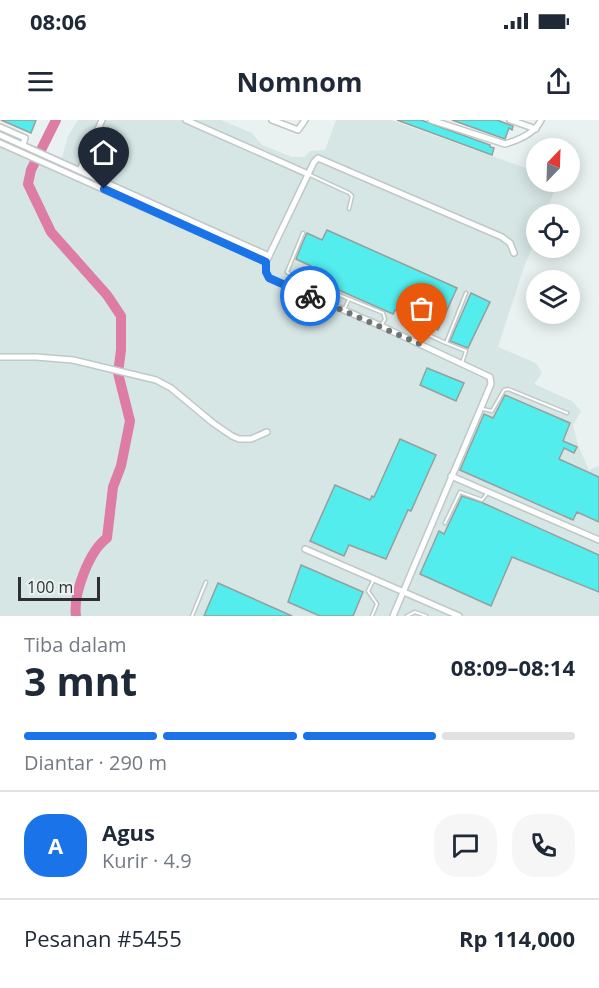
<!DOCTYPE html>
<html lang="id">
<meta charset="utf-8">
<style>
body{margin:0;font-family:"Open Sans",sans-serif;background:#f6f6f7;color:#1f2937;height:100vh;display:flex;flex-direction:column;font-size:22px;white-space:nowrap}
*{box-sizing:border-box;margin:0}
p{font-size:20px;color:#747a83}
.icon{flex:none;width:33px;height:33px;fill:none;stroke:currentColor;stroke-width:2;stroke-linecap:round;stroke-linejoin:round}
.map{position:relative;height:496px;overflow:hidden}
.drawer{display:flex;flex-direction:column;background:#fff;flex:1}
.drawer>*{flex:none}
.needle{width:39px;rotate:23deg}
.controls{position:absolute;left:526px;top:18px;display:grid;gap:12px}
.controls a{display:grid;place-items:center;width:54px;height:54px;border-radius:50%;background:#fff;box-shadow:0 3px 15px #0003;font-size:30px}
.scale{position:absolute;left:18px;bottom:15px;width:82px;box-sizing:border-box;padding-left:6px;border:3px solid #2d3030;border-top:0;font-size:16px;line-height:21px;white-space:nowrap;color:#2d3030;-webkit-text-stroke:4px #e9f2f1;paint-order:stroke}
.pin{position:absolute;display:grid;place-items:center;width:51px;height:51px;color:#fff;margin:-62px -26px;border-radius:50% 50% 50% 0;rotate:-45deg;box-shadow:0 0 6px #0007}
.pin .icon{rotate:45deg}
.courier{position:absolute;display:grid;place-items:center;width:60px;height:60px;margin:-30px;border:4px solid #1a73e8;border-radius:50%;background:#fff;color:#222;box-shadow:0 2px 8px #0007}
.head em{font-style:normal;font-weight:700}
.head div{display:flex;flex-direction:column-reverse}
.head{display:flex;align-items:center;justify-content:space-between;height:102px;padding:0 24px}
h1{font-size:39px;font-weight:700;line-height:45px}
.bar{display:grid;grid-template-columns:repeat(4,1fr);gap:9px 6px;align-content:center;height:72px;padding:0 24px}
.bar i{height:8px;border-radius:4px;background:#e0e1e3}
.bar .selected{background:#1a73e8}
.bar p{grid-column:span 4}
.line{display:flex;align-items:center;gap:15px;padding:0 24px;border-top:2px solid #e0e1e3}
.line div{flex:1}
.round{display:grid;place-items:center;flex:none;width:63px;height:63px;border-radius:24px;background:#f6f6f7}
.status{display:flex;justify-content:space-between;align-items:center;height:42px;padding:0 30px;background:#fff;direction:ltr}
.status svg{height:16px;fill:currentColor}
header{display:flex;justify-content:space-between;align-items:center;height:78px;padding:0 24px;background:#fff;font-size:27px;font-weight:700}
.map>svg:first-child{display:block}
.built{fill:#d5e6e5}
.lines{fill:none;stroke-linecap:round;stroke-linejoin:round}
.river{stroke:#dd7da6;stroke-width:10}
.building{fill:#52edec;stroke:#979f9e;stroke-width:1.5}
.service-casing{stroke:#c0c8c7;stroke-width:5}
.minor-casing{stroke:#c0c8c7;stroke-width:8}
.service{stroke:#fff;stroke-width:2}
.minor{stroke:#fff;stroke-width:5}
.done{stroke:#6f7474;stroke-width:6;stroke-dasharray:0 10.8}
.route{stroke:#1a73e8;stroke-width:8}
</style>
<div class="status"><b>08:06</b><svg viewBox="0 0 49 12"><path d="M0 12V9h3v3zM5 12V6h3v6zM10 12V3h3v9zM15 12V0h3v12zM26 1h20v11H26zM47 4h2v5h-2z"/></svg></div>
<header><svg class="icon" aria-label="menu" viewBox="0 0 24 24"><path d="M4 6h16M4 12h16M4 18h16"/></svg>Nomnom<svg class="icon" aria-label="share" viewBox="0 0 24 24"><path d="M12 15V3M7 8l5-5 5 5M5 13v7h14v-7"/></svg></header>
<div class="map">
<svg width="599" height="496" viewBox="0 0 599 496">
<rect width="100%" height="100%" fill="#e9f2f1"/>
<path class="built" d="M78 0H221L252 13 262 25 292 37H304L310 31 325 30 336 0H391L537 52V62H558L545 94H537V115L523 150 498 227 536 243 542 253 534 264 572 281 581 291 573 305 578 325 589 350 599 346V496H0V10L62 38 68 16Z"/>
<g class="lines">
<path class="river" d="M56 0 31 50 28 64 51 112 107 175 121 196V230L118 253 130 301 121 346 113 367 107 418C89 431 73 474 76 496"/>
</g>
<g class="building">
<path d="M1 0H36L31 13Z"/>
<path d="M397 0H421L490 25V27L494 28 492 35Z"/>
<path d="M452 0H497L513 6 512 10 509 8 505 19Z"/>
<path d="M327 110 457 168 438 210 395 190 393 194 307 156 311 146 296 139 302 124 307 113 322 120Z"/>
<path d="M471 173 490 182 468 228 450 221Z"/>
<path d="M427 248 464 263 456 281 420 265Z"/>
<path d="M505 275 570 303 563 321 577 327 574 333 564 328 559 339 599 357V402L577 392 573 400 460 350 484 294 493 298Z"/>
<path d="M400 319 436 335 411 391 408 390 386 439 349 425 344 436 310 421 335 365 370 380 372 376 374 377Z"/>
<path d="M462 376 483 383 599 435V472L512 437 491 486 420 454 439 411 444 414Z"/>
<path d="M301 445 363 472 353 496H320L288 482Z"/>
<path d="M218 463 292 496H204Z"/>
</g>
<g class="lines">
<g class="service-casing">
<g id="service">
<path d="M308 54 349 73 352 76 349 89"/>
<path d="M303 113 287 152 291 155 383 193 385 199 381 206"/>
<path d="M300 172 305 161"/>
<path d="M324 181 328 171"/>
<path d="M344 190 349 179"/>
<path d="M404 204 446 223 466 173"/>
<path d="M446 223 466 231 462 243"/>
<path d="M483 289 492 291 504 270 508 269 567 293"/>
<path d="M445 403 460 372 482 380 488 372"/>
<path d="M192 496 206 462"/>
<path d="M372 496 377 484 368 471 374 459"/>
<path d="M407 496 415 492 426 496"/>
</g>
</g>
<g class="minor-casing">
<g id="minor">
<path d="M186 0 308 54"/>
<path d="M272 0 298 10 305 0"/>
<path d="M431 0 505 24C519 20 535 13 541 0"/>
<path d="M510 0 536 9"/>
<path d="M0 7 25 18 23 25"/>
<path d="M0 15 269 136"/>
<path d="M0 23 266 142"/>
<path d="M80 50 102 0"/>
<path d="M0 237H36L73 240 156 260 171 268 213 303 232 316 239 319H251L267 312"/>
<path d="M451 356 599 420"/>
<path d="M305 429 459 496"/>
<path d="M393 496 491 264 490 257 381 206 269 158 266 152V142L314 42 318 38 502 117 510 123 514 133"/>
</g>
</g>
<use href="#service" class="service"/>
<use href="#minor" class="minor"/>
</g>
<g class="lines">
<path class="done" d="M310 176 422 225"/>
<path class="route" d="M104 69 266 142V152L269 158 310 176"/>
</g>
</svg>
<div class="controls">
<a><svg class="needle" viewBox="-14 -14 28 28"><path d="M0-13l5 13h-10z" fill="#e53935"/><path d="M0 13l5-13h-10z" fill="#747a83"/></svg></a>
<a><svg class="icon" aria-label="locate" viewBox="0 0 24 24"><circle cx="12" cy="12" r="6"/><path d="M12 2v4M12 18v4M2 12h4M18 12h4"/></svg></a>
<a><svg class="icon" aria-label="layers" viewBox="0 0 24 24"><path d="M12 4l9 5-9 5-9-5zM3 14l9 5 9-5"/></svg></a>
</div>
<div class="scale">100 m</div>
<div class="pin" style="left:422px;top:225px;background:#ea580c"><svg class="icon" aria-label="bag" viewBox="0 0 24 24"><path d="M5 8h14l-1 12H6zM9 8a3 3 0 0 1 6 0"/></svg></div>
<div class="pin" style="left:104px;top:69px;background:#1f2937"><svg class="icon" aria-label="home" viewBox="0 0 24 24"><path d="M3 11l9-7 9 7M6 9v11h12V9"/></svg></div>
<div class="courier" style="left:310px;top:176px"><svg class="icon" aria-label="bike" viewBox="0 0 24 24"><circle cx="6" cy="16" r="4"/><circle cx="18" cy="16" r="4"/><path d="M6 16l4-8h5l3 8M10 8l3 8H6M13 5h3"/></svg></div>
</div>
<section class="drawer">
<div class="head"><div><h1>3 mnt</h1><p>Tiba dalam</p></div><em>08:09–08:14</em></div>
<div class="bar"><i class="selected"></i><i class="selected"></i><i class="selected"></i><i></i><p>Diantar · 290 m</p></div>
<div class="line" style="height:108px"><b class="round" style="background:#1a73e8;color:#fff">A</b><div><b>Agus</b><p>Kurir · 4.9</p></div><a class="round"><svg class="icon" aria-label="chat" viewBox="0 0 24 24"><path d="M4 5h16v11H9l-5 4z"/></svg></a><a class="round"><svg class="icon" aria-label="phone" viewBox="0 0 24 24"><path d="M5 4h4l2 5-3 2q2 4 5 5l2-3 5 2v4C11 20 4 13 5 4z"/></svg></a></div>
<div class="line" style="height:78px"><div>Pesanan #5455</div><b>Rp 114,000</b></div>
</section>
